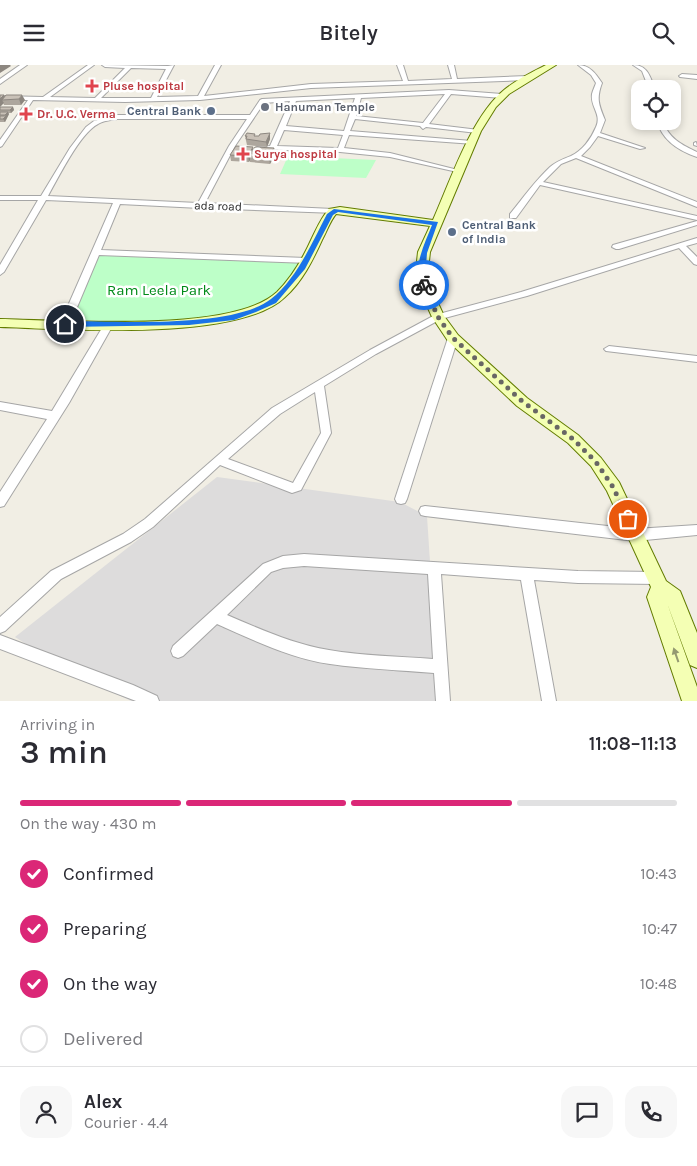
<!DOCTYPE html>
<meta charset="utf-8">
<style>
body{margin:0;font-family:Karla,sans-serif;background:#f7f7f7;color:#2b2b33;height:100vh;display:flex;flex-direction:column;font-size:19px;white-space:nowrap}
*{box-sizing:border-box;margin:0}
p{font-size:16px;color:#7c7c81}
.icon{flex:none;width:28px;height:28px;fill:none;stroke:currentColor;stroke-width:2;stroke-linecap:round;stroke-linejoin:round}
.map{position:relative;height:636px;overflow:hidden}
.sheet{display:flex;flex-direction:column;background:#fff;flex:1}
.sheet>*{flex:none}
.fabs{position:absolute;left:631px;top:15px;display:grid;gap:10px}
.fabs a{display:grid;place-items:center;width:50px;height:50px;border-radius:10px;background:#fff;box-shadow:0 2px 8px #0003;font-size:25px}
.pin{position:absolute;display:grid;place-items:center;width:42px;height:42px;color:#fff;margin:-21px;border:2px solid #fff;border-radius:50%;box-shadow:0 1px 5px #0007}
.courier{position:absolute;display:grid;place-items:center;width:50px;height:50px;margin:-25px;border:4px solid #1a73e8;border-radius:50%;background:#fff;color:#222;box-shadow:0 1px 6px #0007}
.head em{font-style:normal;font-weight:600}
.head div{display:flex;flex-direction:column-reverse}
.head{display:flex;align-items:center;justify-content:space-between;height:85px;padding:0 20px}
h1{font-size:32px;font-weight:600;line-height:38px}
.bar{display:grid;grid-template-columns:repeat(4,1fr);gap:8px 5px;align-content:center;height:60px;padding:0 20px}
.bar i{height:6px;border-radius:4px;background:#e1e1e2}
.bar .current{background:#db2777}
.bar p{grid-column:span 4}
.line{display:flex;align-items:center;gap:12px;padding:0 20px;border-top:1px solid #e1e1e2}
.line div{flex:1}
.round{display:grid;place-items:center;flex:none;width:52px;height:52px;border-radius:15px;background:#f7f7f7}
ol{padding:0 20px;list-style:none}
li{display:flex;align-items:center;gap:15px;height:55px}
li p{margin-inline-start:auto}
li .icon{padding:5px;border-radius:50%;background:#db2777;color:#fff;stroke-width:4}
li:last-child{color:#7c7c81}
li i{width:28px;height:28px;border:2px solid #e1e1e2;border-radius:50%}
header{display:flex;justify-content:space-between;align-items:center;height:65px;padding:0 20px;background:#fff;font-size:22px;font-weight:600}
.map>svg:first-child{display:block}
.residential{fill:#dddcdc}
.park{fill:#bdffc8}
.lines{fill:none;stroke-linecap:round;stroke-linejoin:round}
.street-casing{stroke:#a6a6a6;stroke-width:2}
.secondary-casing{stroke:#637c00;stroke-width:2}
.street{fill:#fff;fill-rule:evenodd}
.secondary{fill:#f4ffb4;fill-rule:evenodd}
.wall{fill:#ada69d}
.shaded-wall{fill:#8d8780}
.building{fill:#c9c1b7;stroke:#8d8780}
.oneway{fill:#949a71}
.route{fill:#1a73e8}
.done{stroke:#686764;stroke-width:5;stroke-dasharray:0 9}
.health-dot{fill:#e0444e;stroke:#fff;stroke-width:2}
.worship-dot{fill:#6b7280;stroke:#fff;stroke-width:2}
.service-dot{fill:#5c6f8a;stroke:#fff;stroke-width:2}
.labels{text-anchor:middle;stroke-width:5;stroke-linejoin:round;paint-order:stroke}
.far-health-label{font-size:12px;font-weight:bold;fill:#be3a42;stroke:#fff;text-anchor:start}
.far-worship-label{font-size:12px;font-weight:bold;fill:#5b616d;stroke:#fff;text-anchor:start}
.far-service-label{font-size:12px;font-weight:bold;fill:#4e5e75;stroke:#fff;text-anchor:end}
.far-street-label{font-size:12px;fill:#1f1f1f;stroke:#fff}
.park-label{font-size:15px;fill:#008a18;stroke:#fff}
</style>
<header><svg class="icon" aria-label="menu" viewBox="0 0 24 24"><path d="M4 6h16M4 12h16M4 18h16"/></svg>Bitely<svg class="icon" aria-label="search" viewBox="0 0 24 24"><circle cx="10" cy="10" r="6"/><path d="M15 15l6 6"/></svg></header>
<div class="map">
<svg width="697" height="636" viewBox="0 0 697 636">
<rect width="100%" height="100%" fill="#f1eee4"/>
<path class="residential" d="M217 412 400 437 427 451 439 636H131L69 606 15 572Z"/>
<g class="park">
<path d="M288 91 376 95 366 113 280 109Z"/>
<path d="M99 190 301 197 270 236 234 252 176 257 70 255Z"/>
</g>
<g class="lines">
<g class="street-casing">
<g id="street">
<path d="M20 0H27L0 19V14Z"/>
<path d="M88 0H94L50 32 95 33 125 3 105 2 102 0 168 1 174 0 157 32 198 31 215 0H221L204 31 311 19 403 16 397 0H403L408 16 452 14 448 0H454L457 14 527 11 530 13 527 15 311 23 200 35 125 37 33 35 2 81 0 82V75L28 35H0V31L43 32ZM131 3 166 4 151 33H101Z"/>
<path d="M578 0C590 0 596 9 602 18 596 34 599 40 605 55L600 68 645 83 640 84 598 71 590 82 581 91 697 137V142L576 93 561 99 543 117 697 151V155L540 120 516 153H510V149C523 133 535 116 550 102 557 96 563 94 571 91 582 86 591 74 596 62 602 49 590 42 592 29 593 25 595 21 596 18L591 10Z"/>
<path d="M633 0C648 0 650 12 655 24H649L642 6Z"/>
<path d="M682 9 697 10V14L680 12 679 11Z"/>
<path d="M449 25 502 29 505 31 502 33 451 29 429 59 479 65 480 66 477 68 426 62 423 64 420 61 355 54 350 66 472 76 475 78 474 79 349 70 344 83 390 88 462 106V108L390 92 340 87 257 84V82L270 81 290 36 264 38 235 81 205 138 333 144 337 146 336 148 200 143 120 139 101 185 306 193 309 194V198L99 190 70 259 65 262 60 259 113 138 46 135 4 207 0 210V200L38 135H0V131H41L70 83 86 62 94 56 117 50H250L260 35 262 34ZM445 29 423 58 356 51 361 33ZM355 33 344 66 286 61 296 36ZM117 54H247L229 81 198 138 48 131C58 113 80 68 98 59 103 56 111 55 117 54ZM284 65 343 70 338 83 277 81Z"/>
<path d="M657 56H663C668 73 682 80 697 87V92C679 86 662 75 657 56Z"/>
<path d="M696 77 697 81 694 80V78Z"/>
<path d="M697 156V160L619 184H616L612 182 613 180Z"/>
<path d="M697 173V178L686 181 697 192V200L694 199 679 183 527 231 441 254 376 289 324 321 331 368 301 425 292 428 220 400 153 462 131 477 61 514 5 566 0 568V552L51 506 123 469 145 454 272 343 370 285 435 250 521 227ZM315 327 321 368 293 418 228 394 280 349Z"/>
<path d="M108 257 113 260 69 338 4 441 0 442V427L47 354 0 345V337L52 346 105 258Z"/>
<path d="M453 270 458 273 407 434 405 438 401 439 397 438 395 434 448 273Z"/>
<path d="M609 281 697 291V297L606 286 604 284Z"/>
<path d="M425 441 635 464 697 460V470L635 476 425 451 421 450 419 446 421 442Z"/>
<path d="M304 489 578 506 657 507 662 509 663 513 662 517 657 519 578 518 534 515 556 636H542L521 515 441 509 450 636H436L434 608C400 605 364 604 330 599 290 593 253 575 217 559L183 591 178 593 173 591 171 586 173 581 263 499 283 491ZM304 501 428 509 433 594C399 591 362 591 329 585 293 579 260 564 227 550L271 507 283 503Z"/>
<path d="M0 570 133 620 157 631 159 636H136L0 584Z"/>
</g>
</g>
<g class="secondary-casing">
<path id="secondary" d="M546 0H556L509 29 496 42 481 66 430 187 427 214 444 251 458 270 527 333 578 370 601 393 619 417 666 516 680 526 697 568V603L690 600 667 538 697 622V636H682L647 532 651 522 607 426 591 401 568 378 517 341 448 276 432 252 415 214 418 187 430 161 336 149C330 156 327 166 322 175 313 195 302 217 285 232 239 277 65 264 0 262V254C62 255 232 269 277 227 292 212 303 193 312 173 317 163 321 153 329 144L340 142 433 155C450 117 471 52 504 25 516 15 532 7 546 0Z"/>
</g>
<use href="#street" class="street"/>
<use href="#secondary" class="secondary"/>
</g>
<g class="wall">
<path d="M0 30H4L5 31 25 35 21 40H4Z"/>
<path d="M0 42H13L14 45 11 48H8L9 49 5 57H0Z"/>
<path d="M245 71H255L270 74 267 82 247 80Z"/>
<path d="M274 83 275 89 270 99 250 97V95L249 97 231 96 230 90 253 84Z"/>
</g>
<g class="shaded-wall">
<path d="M0 0H10L11 1 0 8Z"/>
<path d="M4 30 6 34 2 35 4 38 0 42V34Z"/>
<path d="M22 30 25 35 21 40 19 34Z"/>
<path d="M13 42 14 45 11 48 10 45Z"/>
<path d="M8 47 9 49 5 57 3 54 6 51 5 50Z"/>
<path d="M270 68V74L267 82 266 77Z"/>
<path d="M253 82 254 87 250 91V95L249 97 248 91Z"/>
<path d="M274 83 275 89 270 99 269 93Z"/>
</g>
<g class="building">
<path d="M0 30H4L0 34Z"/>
<path d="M6 30H22L19 34 2 35Z"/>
<path d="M0 42H13L10 45H0Z"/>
<path d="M0 47H8L5 50H0Z"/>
<path d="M0 51H6L3 54H0Z"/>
<path d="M247 68 255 69 254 71H259L260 69 270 68 266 77 246 74 247 71H245Z"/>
<path d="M236 81 253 82 248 91 230 90Z"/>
<path d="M255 82 274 83 269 93 250 91Z"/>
</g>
<defs><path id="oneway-solid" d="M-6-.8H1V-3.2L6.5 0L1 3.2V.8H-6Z" transform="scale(1.25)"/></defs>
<use class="oneway" href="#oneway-solid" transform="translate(676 590) rotate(-109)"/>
<path class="route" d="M334 144 438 157 427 188 425 214 426 221H421C412 203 425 178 432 160L338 147 333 150 305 204 276 238 256 247 234 255 189 260 65 262 61 259 65 256C115 256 233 264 271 234 296 215 313 176 327 149Z"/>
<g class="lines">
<path class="done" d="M424 220 438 252 453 273 522 336 573 374 596 397 613 422 628 454"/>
</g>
<g class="health-dot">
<path d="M89.5 13.5h5v5h5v5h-5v5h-5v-5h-5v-5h5z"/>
<path d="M23.5 41.5h5v5h5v5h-5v5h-5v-5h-5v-5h5z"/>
<path d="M240.5 81.5h5v5h5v5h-5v5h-5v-5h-5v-5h5z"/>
</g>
<circle class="worship-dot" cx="265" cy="42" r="5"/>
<g class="service-dot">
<circle cx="211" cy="46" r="5"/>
<circle cx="452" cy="167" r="5"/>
</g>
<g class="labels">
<g class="far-health-label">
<text x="103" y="25">Pluse hospital</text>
<text x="37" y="53">Dr. U.C. Verma</text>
<text x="254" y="93">Surya hospital</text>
</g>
<g class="far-worship-label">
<text x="275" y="46">Hanuman Temple</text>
</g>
<g class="far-service-label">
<text x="201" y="50">Central Bank</text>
<text x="462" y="164" text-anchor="start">Central Bank<tspan x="462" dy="14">of India</tspan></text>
</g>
<g class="far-street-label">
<text transform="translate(218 141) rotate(2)" y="4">ada road</text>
</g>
<g class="park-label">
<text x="159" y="230">Ram Leela Park</text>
</g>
</g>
</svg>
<div class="fabs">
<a><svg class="icon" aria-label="locate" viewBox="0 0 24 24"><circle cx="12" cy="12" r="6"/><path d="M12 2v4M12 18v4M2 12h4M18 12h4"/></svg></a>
</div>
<div class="pin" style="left:628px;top:454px;background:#ea580c"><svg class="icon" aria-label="bag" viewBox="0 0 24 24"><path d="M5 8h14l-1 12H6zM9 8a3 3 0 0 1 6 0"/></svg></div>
<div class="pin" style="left:65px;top:259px;background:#1f2937"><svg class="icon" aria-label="home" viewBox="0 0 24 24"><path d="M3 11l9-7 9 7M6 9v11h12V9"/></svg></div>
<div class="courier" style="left:424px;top:220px"><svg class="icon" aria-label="bike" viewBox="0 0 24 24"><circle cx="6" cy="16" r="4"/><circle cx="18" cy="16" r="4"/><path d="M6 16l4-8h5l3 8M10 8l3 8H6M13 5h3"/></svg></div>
</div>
<section class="sheet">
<div class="head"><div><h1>3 min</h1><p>Arriving in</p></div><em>11:08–11:13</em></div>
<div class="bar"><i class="current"></i><i class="current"></i><i class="current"></i><i></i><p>On the way · 430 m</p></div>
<ol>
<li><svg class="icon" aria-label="check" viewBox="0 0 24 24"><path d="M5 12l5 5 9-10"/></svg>Confirmed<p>10:43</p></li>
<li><svg class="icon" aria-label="check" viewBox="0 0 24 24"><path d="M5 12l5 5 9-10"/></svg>Preparing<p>10:47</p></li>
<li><svg class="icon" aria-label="check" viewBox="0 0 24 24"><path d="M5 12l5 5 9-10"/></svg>On the way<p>10:48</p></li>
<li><i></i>Delivered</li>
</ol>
<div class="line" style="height:90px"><a class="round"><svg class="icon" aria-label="person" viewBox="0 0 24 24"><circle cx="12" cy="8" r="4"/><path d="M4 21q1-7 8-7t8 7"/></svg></a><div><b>Alex</b><p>Courier · 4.4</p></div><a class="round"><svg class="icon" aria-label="chat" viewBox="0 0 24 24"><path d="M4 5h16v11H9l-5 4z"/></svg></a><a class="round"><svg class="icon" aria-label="phone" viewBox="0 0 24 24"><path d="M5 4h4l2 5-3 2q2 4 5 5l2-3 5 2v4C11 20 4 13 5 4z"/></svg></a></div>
</section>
